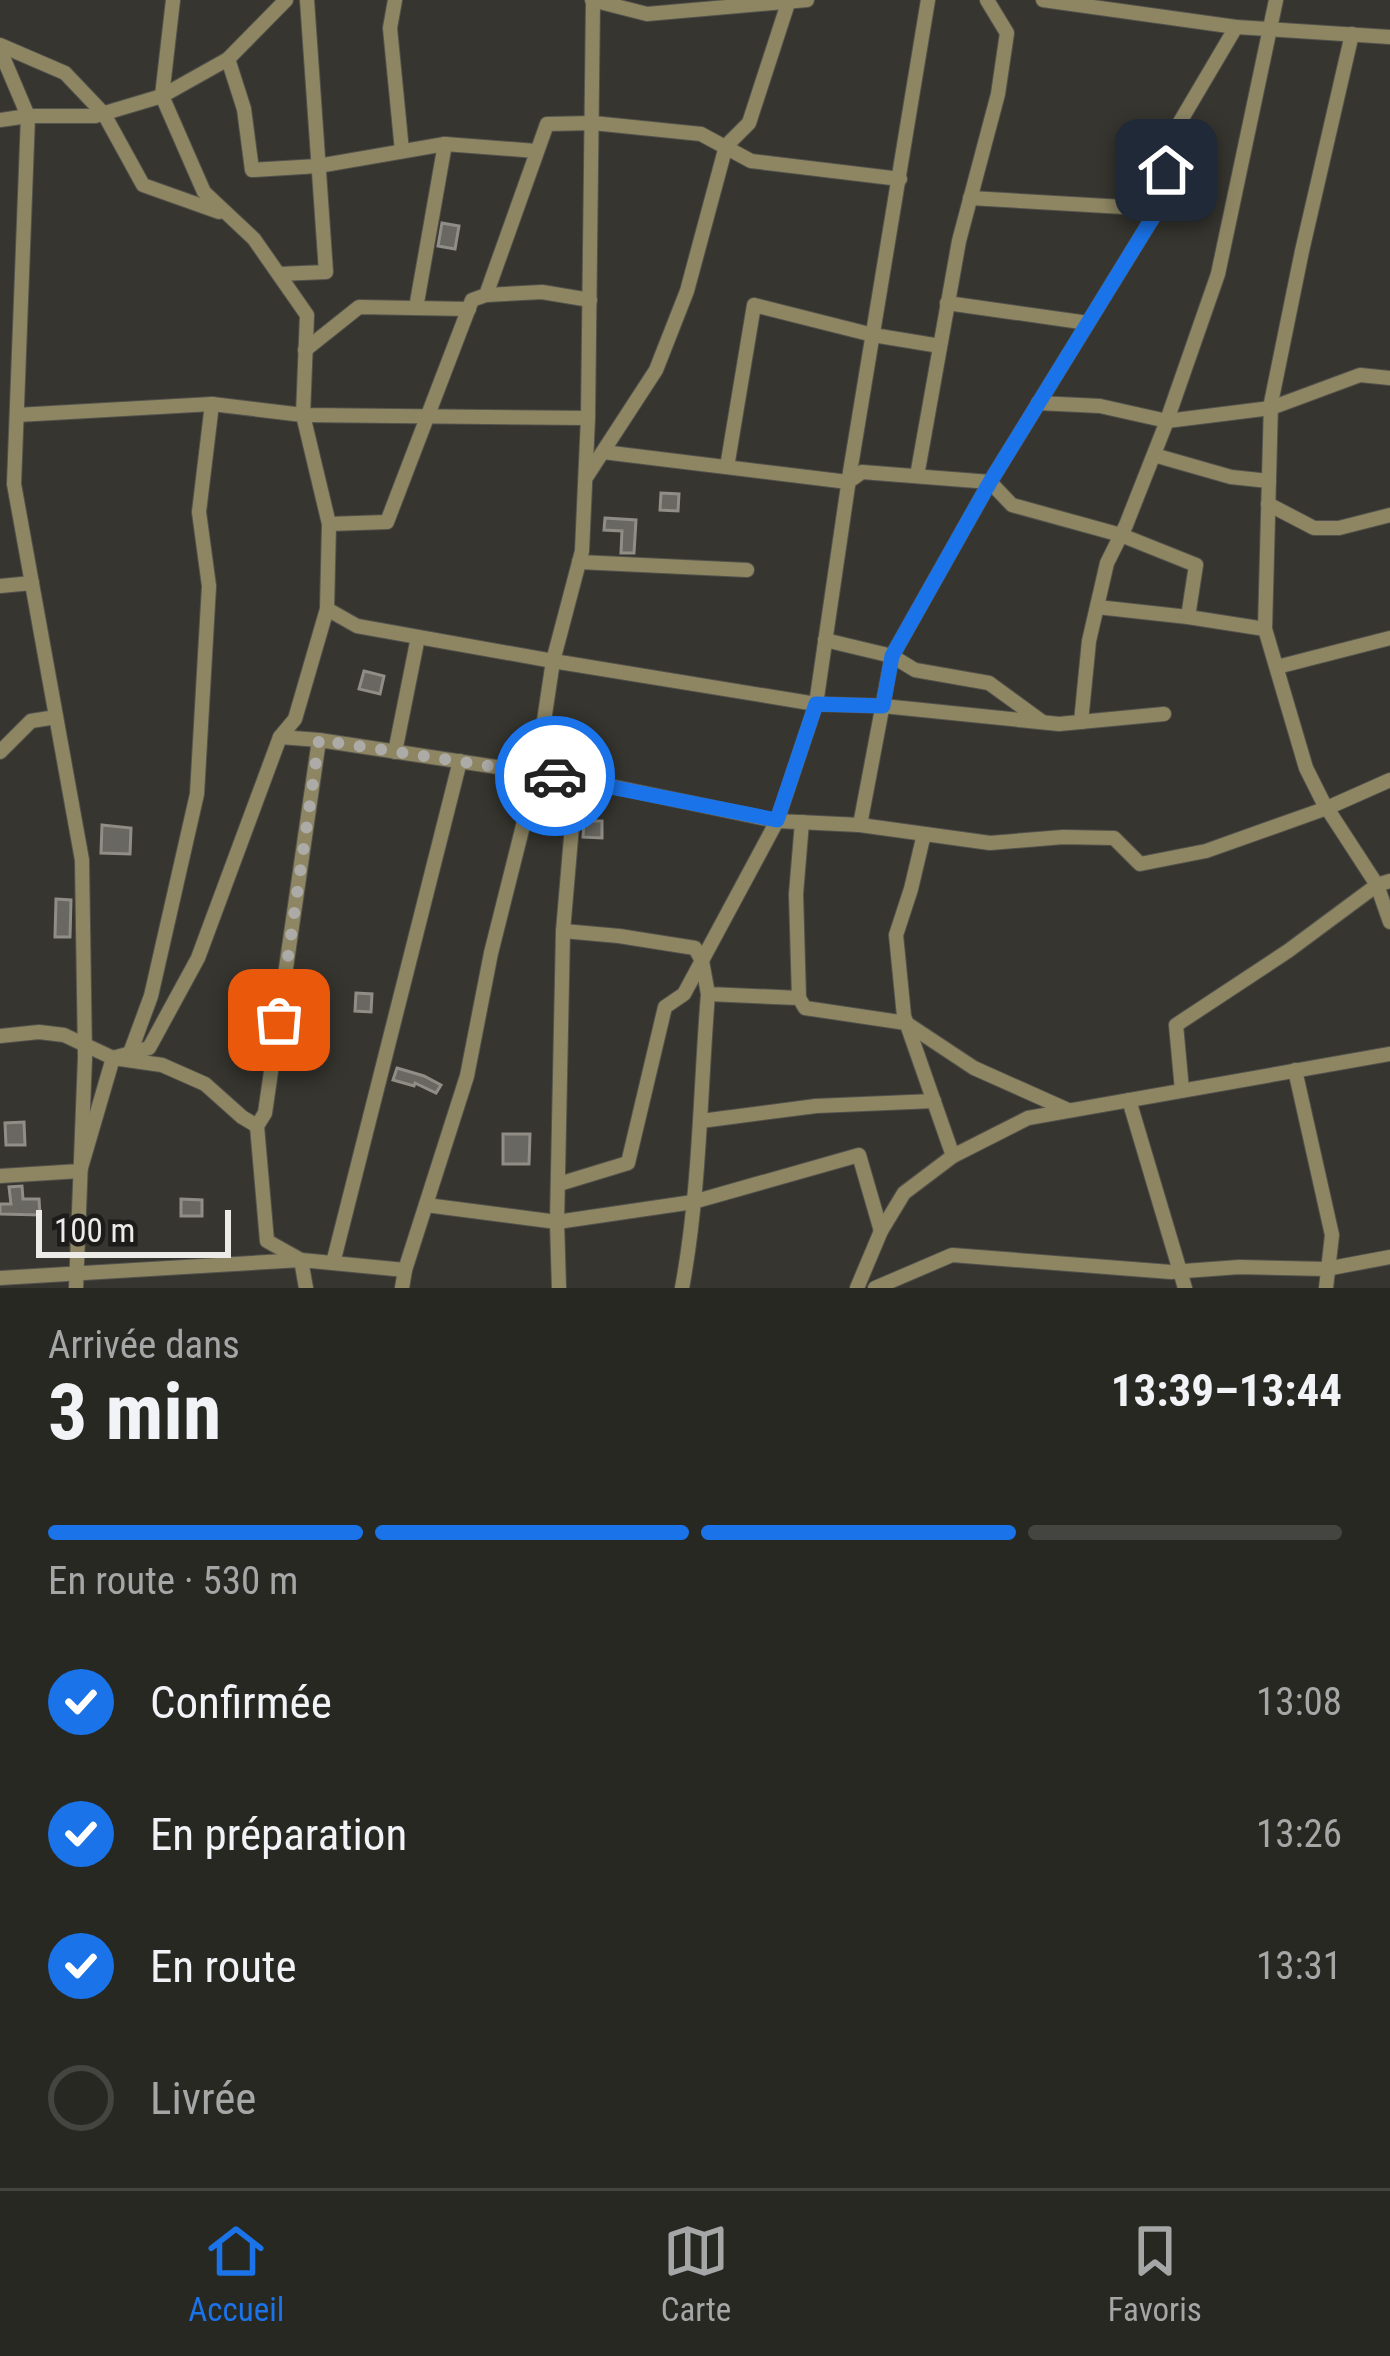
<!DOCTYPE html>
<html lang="fr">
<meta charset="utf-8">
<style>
body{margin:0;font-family:"Roboto Condensed",sans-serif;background:#30302b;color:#f1f3f6;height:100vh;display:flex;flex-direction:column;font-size:45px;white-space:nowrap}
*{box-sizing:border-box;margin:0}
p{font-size:39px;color:#a5a6a6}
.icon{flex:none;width:66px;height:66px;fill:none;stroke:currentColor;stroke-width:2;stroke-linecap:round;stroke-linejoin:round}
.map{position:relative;height:1288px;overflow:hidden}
.panel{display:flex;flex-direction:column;background:#282823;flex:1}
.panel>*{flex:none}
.scale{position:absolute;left:36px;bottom:30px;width:195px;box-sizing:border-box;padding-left:12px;border:6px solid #ecebe7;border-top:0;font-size:33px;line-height:42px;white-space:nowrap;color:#ecebe7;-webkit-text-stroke:9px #1d1c1a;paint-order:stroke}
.pin{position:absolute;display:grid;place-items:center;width:102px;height:102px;color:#fff;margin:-51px;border-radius:24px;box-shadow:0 6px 18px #0006}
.courier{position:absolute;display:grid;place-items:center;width:120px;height:120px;margin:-60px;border:9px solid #1a73e8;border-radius:50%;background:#fff;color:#222;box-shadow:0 3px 15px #0007}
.summary em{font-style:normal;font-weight:700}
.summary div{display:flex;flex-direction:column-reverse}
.summary{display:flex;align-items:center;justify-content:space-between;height:204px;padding:0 48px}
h1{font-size:78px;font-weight:700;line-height:90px}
.bar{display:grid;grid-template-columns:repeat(4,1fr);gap:18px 12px;align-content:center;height:144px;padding:0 48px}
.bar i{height:15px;border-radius:9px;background:#444441}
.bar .on{background:#1a73e8}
.bar p{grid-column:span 4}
ol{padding:0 48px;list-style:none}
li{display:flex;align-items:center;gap:36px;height:132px}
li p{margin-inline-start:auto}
li .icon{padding:12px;border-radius:50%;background:#1a73e8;color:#fff;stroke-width:4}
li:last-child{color:#a5a6a6}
li i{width:66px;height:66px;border:6px solid #444441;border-radius:50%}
.tab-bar{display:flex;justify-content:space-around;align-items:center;height:168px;border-top:3px solid #444441;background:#282823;font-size:33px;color:#a5a6a6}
.tab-bar a{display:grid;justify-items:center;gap:6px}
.tab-bar .on{color:#1a73e8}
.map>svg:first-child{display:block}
.building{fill:#696761;stroke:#8f8d86;stroke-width:3}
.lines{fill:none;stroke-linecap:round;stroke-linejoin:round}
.street-casing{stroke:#53524c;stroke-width:16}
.street{stroke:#8e8663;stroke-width:14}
.done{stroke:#acaba7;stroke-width:12;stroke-dasharray:0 21.6}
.route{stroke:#1a73e8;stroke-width:15}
</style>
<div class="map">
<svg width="1390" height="1288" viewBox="0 0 1390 1288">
<rect width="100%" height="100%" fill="#36352f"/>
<g class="building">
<path d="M442 223 459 226 455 249 438 246Z"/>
<path d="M661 493 679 494 678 511 660 510Z"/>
<path d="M605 518 636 520 634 553H621L622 531 604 530Z"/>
<path d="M364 671 384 676 380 694 359 689Z"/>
<path d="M584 821H602V838L583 837Z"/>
<path d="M102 825 131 828 130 854 101 853Z"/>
<path d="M56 899 71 900 70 937H55Z"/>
<path d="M246 987 272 988 268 1012 252 1011 253 1003 245 1002Z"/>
<path d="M356 993 372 994 371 1012 355 1011Z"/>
<path d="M397 1068 424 1076 441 1085 436 1093 415 1083 414 1086 393 1080Z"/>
<path d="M24 1122 25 1145H6L5 1123Z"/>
<path d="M503 1134H530L529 1164H503Z"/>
<path d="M22 1186 23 1199H39L40 1215 0 1214V1204H11L9 1187Z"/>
<path d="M181 1199 202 1200V1216H181Z"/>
</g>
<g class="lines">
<g class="street-casing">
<g id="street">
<path d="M395 0 390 28 402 151"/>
<path d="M592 0 647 14 807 0"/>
<path d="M1043 0 1236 27 1390 37"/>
<path d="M1352 34 1302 251 1271 403 1265 629 1306 768 1323 802 1377 885 1390 922"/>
<path d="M0 45 65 73 104 114 143 185 219 212"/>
<path d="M0 50 28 116 14 484 82 860 85 1057 76 1288"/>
<path d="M228 59 244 109 252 170 318 166 445 144 536 151"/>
<path d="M0 120 28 116H95L162 96 228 59 286 0"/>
<path d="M970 198 1158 209"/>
<path d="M279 274 326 272 307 0"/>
<path d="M486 295 542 292 590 300"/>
<path d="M947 303 1088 323"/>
<path d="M416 308 445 144"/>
<path d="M305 350 359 307 469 309"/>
<path d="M1038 403 1100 406 1167 421 1271 408 1360 375 1390 378"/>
<path d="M17 415 212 404 303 415 588 418"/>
<path d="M603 452 848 482 862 472 990 482 1012 505 1121 535 1196 565 1188 617"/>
<path d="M1154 455 1231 477 1269 481"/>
<path d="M727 467 754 305 873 335 940 346"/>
<path d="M587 476 656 370 687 291 726 146 749 123 789 0"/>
<path d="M917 476 959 241 998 94 1007 33 987 0"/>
<path d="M1268 504 1314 528H1339L1390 515"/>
<path d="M329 524 387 522 472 300 486 295 547 124 593 123 701 134 751 161 900 179"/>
<path d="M579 562 747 570"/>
<path d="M0 586 32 583"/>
<path d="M1097 607 1188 617 1265 629"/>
<path d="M327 609 357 626 553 661 816 704 883 706 1059 724 1164 714"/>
<path d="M825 640 892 656 915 670 989 683 1041 721"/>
<path d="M1277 667 1390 638"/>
<path d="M1081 722 1089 641 1107 563 1126 525 1165 426 1218 274 1276 0"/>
<path d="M280 737 319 740 576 779 777 821 860 825 990 843 1063 837 1114 838 1140 864 1206 851 1327 808 1390 780"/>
<path d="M0 752 31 721 56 717"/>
<path d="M395 752 418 637"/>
<path d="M860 825 892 656 990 482 1158 209 1174 132 1236 27"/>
<path d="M924 834 911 889 896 935 904 1016 953 1156"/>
<path d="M563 931 619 936 695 948 702 961 708 994 799 998 805 1008 906 1023 974 1068 1068 1110"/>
<path d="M799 998 796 894 802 822"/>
<path d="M0 1036 39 1032 64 1035 113 1058 162 1065 205 1084 242 1117 257 1126"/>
<path d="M130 1053 151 996 197 794 209 586 199 512 212 404"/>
<path d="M1295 1070 1332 1235 1326 1288"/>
<path d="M1182 1090 1176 1025 1288 951 1377 885 1390 881"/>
<path d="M1129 1100 1185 1288"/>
<path d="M701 1121 816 1106 934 1101"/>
<path d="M0 1176 80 1171 113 1058 149 1048 198 958 280 737 295 719 327 609 329 524 303 415 307 315 254 239 204 192 162 96 173 0"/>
<path d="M559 1184 628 1163 665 1007 684 994 777 821 816 704 850 472 928 0"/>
<path d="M426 1205 557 1222 693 1202 859 1155 881 1231"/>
<path d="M333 1263 460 761"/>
<path d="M0 1278 301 1260 405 1270"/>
<path d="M306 1288 301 1260 267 1241 257 1126 265 1113 319 740"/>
<path d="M402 1288 405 1270 467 1076 491 953 536 774 553 661 582 551 588 418 593 0"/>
<path d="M559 1288 557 1222 563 931 576 779"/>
<path d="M682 1288C700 1191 700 1092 708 994"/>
<path d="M857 1288 881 1231 904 1193 953 1156 1028 1118 1390 1054"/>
<path d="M875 1288 952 1255 1171 1272 1239 1267 1326 1269 1390 1257"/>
</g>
</g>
<use href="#street" class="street"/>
</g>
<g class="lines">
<path class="done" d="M279 1020 319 740 555 776"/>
<path class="route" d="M555 776 777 820 816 704 883 706 892 656 990 482 1158 209 1166 170"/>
</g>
</svg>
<div class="scale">100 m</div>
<div class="pin" style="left:279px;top:1020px;background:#ea580c"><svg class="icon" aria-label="bag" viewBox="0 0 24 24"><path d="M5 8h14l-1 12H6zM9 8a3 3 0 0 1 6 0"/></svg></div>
<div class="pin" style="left:1166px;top:170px;background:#1f2937"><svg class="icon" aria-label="home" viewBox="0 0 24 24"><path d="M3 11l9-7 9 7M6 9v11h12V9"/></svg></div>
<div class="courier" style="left:555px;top:776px"><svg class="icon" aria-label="car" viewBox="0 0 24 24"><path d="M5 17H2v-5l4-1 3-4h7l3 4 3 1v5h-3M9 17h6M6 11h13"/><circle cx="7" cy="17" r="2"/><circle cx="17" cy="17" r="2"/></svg></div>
</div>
<section class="panel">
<div class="summary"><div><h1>3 min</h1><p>Arrivée dans</p></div><em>13:39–13:44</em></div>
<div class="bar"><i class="on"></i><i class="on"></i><i class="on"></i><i></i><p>En route · 530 m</p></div>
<ol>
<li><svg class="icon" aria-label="check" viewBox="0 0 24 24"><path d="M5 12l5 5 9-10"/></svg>Confirmée<p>13:08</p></li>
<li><svg class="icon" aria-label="check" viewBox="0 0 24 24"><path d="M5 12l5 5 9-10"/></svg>En préparation<p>13:26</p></li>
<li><svg class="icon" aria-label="check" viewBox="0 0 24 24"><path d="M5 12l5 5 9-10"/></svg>En route<p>13:31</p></li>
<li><i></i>Livrée</li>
</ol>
</section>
<nav class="tab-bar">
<a class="on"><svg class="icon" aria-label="home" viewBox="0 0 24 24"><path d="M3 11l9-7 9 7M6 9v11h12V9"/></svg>Accueil</a>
<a><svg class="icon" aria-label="map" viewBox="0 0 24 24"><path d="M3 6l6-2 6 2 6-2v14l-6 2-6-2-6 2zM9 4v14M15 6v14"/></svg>Carte</a>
<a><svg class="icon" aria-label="saved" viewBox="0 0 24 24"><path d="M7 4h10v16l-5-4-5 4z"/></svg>Favoris</a>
</nav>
